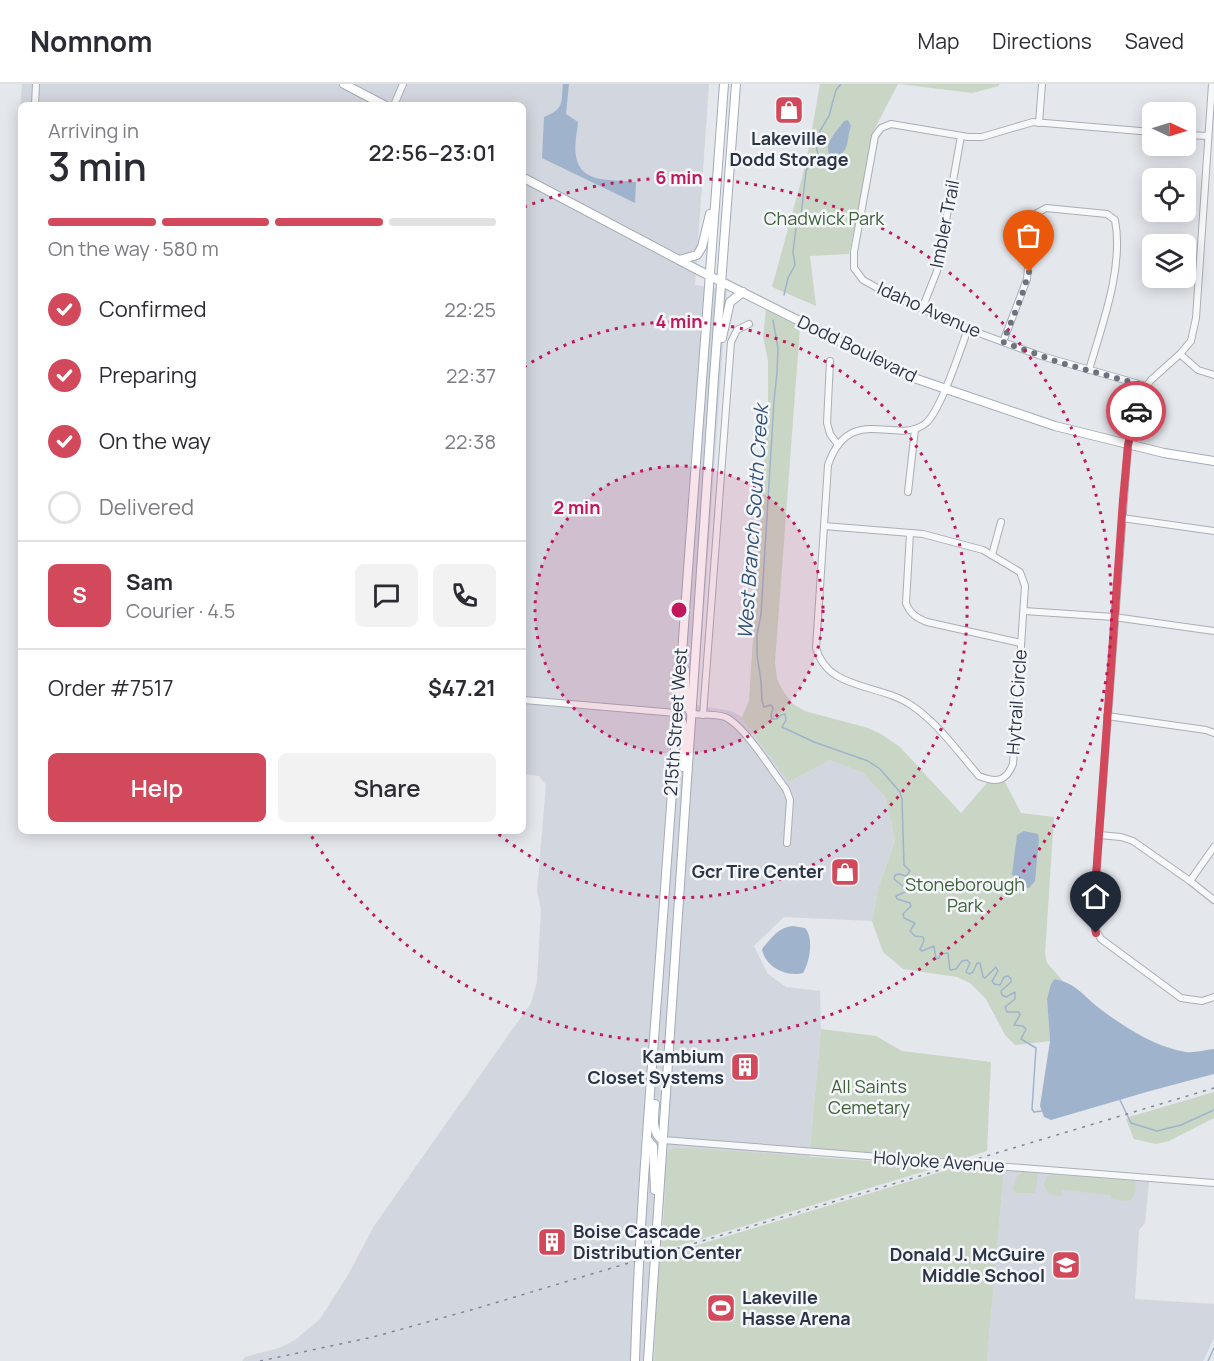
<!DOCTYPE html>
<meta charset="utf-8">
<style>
body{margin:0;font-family:Manrope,sans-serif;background:#f2f2f3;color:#2b2b33;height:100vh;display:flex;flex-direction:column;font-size:22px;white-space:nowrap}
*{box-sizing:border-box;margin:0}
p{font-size:20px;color:#7c7c81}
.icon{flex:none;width:33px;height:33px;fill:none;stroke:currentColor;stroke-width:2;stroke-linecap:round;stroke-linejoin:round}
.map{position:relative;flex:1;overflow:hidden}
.side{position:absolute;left:18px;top:18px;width:508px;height:732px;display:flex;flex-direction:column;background:#fff;border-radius:9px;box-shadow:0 3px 15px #0003}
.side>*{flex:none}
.needle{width:39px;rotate:94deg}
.tools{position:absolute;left:1142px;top:18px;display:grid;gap:12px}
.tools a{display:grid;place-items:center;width:54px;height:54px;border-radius:9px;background:#fff;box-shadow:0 3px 15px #0003;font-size:30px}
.pin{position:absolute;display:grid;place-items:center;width:51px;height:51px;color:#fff;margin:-62px -26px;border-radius:50% 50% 50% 0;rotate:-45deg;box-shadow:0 0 6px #0007}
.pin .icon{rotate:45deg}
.courier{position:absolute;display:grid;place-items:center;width:60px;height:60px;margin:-30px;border:4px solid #d1495b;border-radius:50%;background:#fff;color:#222;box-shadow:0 2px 8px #0007}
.headline em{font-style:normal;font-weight:600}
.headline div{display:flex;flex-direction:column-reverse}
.headline{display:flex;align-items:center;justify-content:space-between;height:102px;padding:0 30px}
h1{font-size:39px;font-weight:600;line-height:45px}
.bar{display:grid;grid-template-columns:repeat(4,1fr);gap:9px 6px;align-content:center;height:72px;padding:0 30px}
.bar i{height:8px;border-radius:4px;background:#e1e1e2}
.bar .selected{background:#d1495b}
.bar p{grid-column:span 4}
.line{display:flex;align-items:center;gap:15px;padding:0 30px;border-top:2px solid #e1e1e2}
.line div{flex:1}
.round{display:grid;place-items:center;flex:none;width:63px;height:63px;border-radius:9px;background:#f2f2f3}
ol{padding:0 30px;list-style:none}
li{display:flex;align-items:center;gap:18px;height:66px}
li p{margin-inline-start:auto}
li .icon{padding:6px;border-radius:50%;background:#d1495b;color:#fff;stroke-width:4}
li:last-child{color:#7c7c81}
li i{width:33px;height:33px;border:3px solid #e1e1e2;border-radius:50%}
.cta{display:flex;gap:12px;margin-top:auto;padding:12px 30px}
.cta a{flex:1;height:69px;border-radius:9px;background:#d1495b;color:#fff;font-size:24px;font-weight:600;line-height:69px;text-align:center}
.cta a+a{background:#f2f2f3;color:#2b2b33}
header{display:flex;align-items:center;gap:36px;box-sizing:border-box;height:84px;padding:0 30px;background:#fff;border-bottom:2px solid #e1e1e2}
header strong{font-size:28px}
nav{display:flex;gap:33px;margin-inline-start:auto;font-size:21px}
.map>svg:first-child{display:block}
.built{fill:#d2d6de}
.green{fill:#c9d6c5}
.water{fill:#9fb4cc}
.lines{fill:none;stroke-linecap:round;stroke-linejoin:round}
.stream{stroke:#9fb4cc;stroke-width:1.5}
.minor-casing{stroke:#a9aeb7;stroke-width:8}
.major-casing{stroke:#a3abb8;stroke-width:10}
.minor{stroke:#f7f8fa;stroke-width:6}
.major{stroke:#fff;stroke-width:8}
.rail{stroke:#7d8696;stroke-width:1.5;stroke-dasharray:3 6;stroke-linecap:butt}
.done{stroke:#6c737f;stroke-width:6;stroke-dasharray:0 10.8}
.route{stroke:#d1495b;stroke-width:8}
.ring{fill:none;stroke:#c2185b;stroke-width:3;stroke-dasharray:3 6}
.labels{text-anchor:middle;stroke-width:5;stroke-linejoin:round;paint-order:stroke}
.poi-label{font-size:18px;font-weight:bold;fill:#2b3445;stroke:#f4f6f9;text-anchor:end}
.park-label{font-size:18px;fill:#3f6138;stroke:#f4f6f9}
.street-label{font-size:18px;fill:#2b3445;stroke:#f4f6f9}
.water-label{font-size:20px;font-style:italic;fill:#34527a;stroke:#f4f6f9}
.centre{fill:#c2185b;stroke:#f4f6f9;stroke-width:3}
.ring-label{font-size:18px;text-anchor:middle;font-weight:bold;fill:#c2185b;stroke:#f4f6f9;stroke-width:5;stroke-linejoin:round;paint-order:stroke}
</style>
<header>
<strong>Nomnom</strong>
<nav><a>Map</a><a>Directions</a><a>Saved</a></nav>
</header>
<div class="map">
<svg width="1214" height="1277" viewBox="0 0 1214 1277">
<rect width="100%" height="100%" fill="#e4e7ec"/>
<g class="built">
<path d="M22 0H709L695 201 727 206 697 621 731 627 742 633 789 698 830 676 863 689 886 714 895 757 879 802 872 837 784 833 754 862 768 890 786 903 820 907 821 945 809 1074 677 1063 670 1065 658 1168 654 1277H242L245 1273 279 1264 295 1256 320 1235 348 1191 374 1142 531 919 537 898 541 825 537 807 546 701 539 692 524 690V21H21V42L19 38Z"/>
<path d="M1004 1086 1149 1098 1145 1139 1139 1146 1135 1215 1214 1220V1254L1203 1277H987Z"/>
</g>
<g class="green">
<path d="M820 0H898L874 46 849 170 810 172 816 222 772 203 806 79Z"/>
<path d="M899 0H999V2L972 9Z"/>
<path d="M766 225 800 243 775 578 777 595 783 607 793 620 805 627 868 644 881 650 900 663 961 729 987 699 1005 698 1021 729 1054 733 1045 870 1047 879 1063 897 1055 895 1047 915 1050 957 1015 961 1005 951 986 915 970 899 957 893 903 885 883 868 872 837 879 802 895 757 886 714 863 689 830 676 789 698 743 636 742 633 749 617 768 317V277L763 253Z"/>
<path d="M821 945 876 952 902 967 991 978 987 1067 962 1075 810 1064Z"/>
<path d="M1214 1008V1034L1169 1057 1156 1060 1134 1055 1126 1035 1129 1033Z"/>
<path d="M676 1063 942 1082 658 1168 663 1138 667 1070 670 1065Z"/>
<path d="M957 1083 1004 1086 987 1277H654L658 1173Z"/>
<path d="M1023 1088 1038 1090 1035 1109H1017L1013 1105 1017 1092Z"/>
<path d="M1051 1091 1134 1097 1136 1100C1135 1121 1128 1117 1111 1115V1111L1062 1106 1061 1112 1049 1110 1044 1101 1047 1093Z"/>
</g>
<g class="water">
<path d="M563 0H569L566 30 578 38C577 49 574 62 576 72 580 101 615 95 636 98L635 119 542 74 544 33C564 25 561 20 563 0Z"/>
<path d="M848 36 851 42C845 58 852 67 832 75 821 61 836 49 844 37Z"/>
<path d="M1024 747 1038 750 1039 755 1035 797 1029 804 1016 801 1012 790 1017 751Z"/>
<path d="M793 842 805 844C814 854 810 878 803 889 786 893 765 883 762 865 771 854 779 843 793 842Z"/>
<path d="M1055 895C1072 898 1082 909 1094 920 1119 940 1154 963 1186 968 1194 969 1205 966 1214 965V990L1150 1007 1051 1036 1044 1033 1040 1022 1050 957 1047 915 1051 900Z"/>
</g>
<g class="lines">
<g class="stream">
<path d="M784 211 788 194 795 181 793 168 796 144 801 132 806 87 809 82 817 79 819 75 816 62 820 47 829 32 836 6 841 0"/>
<path d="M773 236 778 264 777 289 774 317 761 530 757 551V571L761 597 762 617 764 623 771 621 773 624 771 631 772 635H777L781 631 785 630 786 636 782 643 814 658 868 677 880 685 900 708 902 715 904 781 910 787 906 792 899 790 895 791 894 795 906 805 905 808 896 812 897 815 910 819 911 822 903 830 904 834 915 839 910 847 915 852 923 853 924 857 920 865 922 867 934 862 936 875 939 874 940 870 948 869 950 886 956 885 962 877 967 876 970 879 966 888 969 890 973 888 977 879H980L983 893 985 894 996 883 998 887 992 897 994 900 1000 901 1004 893 1008 892 1011 895V898L1001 907 1002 911 1006 913 1015 908V915L1005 923 1007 928H1019L1020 931 1014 941 1023 942 1026 945 1021 955 1036 964 1032 1025 1034 1028 1042 1027"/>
<path d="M1120 1016 1131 1039 1157 1047 1181 1041 1214 1026"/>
<path d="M1208 1277 1214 1264"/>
</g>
<g class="minor-casing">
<g id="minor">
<path d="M1212 0 1196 234 1191 257 1180 270 1151 296 1140 311 1128 361 1093 834 1095 845 1101 855 1181 914 1202 917 1214 913"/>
<path d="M35 21 36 0"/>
<path d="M394 21 403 0"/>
<path d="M1039 39 1042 0"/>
<path d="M1185 51 1208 52"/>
<path d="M922 225 937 187 961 52"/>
<path d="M1003 258 1027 195 1032 138 1037 129 1046 124 1107 130 1115 136C1124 183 1102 241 1089 286"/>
<path d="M1180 270 1198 286 1214 291"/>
<path d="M830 277 827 339 830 350 838 361"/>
<path d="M1146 302 1038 271 968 245 890 211 863 196 854 184V168L875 52 881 44 891 40 968 53H982L1033 38 1152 48"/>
<path d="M908 408 915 345"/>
<path d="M1122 434 1214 447"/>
<path d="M824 442 923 450 983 466 1020 488 1025 502 1013 680C1006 698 996 699 979 692 958 668 938 639 911 621 879 599 828 607 816 564L828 381C850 317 898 363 926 339 941 326 960 266 968 245"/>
<path d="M910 449 906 519C910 530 917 534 927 538L1021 559"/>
<path d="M992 471 1001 438"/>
<path d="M1024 527 1114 533 1214 547"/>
<path d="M524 616 676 629"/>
<path d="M692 630C703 631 715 630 725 633 744 641 772 687 786 705L790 716 787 759"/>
<path d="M703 631 731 258 737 246 749 240"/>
<path d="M1107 632 1206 646 1214 649"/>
<path d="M1099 751 1121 753 1133 757 1190 797 1214 816"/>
<path d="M1190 797 1214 763"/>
<path d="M663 1056 1214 1099"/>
</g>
</g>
<g class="major-casing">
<g id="major">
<path d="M344 0 384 21"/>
<path d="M524 94 698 186 911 293 1055 342 1164 369 1214 377"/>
<path d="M679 176 697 171 702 163 710 130"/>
<path d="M722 254 730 218 743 208"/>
<path d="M685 586V619L692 630"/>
<path d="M676 629C689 641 684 666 683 683"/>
<path d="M655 1020C654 1032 651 1050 663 1056"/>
<path d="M647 1055 653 1062 655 1106"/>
<path d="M635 1277C639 1138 651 999 661 860 680 573 704 287 724 0"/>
<path d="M648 1277 714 293 736 0"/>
</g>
</g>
<use href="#minor" class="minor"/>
<use href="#major" class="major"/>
<path class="rail" d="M260 1277 373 1253 478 1224 1214 1004"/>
</g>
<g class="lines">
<path class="done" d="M1029 188 1021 214 1003 258 1061 279 1146 302 1140 311 1136 327"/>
<path class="route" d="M1096 849 1093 834 1123 416 1128 361 1136 327"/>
</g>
<circle cx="679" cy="526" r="144" fill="#c2185b" fill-opacity=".12"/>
<g class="ring">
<circle cx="679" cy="526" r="144"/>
<path d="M524 283A288 288 0 1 1 496 748"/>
<path d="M524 123A432 432 0 1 1 309 748"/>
</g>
<defs>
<g id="shop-square" transform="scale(1.5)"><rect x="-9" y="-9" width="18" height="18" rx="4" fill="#d1495b" stroke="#f4f6f9"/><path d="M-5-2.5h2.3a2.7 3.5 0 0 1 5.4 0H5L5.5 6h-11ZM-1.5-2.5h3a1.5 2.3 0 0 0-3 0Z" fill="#fff"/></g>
<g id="building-square" transform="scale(1.5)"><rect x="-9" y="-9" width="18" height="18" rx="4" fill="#d1495b" stroke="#f4f6f9"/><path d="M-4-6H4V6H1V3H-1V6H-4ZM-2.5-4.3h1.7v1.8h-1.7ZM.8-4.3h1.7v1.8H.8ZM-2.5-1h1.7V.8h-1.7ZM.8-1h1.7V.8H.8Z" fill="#fff"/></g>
<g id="school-square" transform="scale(1.5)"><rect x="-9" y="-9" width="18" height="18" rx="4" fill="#d1495b" stroke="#f4f6f9"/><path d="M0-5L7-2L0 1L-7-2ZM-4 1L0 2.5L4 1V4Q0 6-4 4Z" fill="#fff"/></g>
<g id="stadium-square" transform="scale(1.5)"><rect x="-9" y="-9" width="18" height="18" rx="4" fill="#d1495b" stroke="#f4f6f9"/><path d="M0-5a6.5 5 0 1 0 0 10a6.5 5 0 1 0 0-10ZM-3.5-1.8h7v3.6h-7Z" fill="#fff"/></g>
</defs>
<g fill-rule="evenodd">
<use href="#shop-square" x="789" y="26"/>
<use href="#shop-square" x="845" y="788"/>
<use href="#building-square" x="745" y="983"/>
<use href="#building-square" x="552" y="1158"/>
<use href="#school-square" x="1066" y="1181"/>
<use href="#stadium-square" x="721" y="1224"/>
</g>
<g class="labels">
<g class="poi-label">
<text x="789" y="61" text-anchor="middle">Lakeville<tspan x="789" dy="21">Dodd Storage</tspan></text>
<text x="824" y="794">Gcr Tire Center</text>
<text x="724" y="979">Kambium<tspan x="724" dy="21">Closet Systems</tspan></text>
<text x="573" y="1154" text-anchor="start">Boise Cascade<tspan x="573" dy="21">Distribution Center</tspan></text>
<text x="1045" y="1177">Donald J. McGuire<tspan x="1045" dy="21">Middle School</tspan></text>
<text x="742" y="1220" text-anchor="start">Lakeville<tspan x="742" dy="21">Hasse Arena</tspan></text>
</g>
<g class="park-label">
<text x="824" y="141">Chadwick Park</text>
<text x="965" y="807">Stoneborough<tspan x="965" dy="21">Park</tspan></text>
<text x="869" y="1009">All Saints<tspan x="869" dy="21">Cemetary</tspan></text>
</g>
<g class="street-label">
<text transform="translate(945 140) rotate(-79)" y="6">Imbler Trail</text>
<text transform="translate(929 226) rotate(24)" y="6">Idaho Avenue</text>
<text transform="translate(857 265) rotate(26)" y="6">Dodd Boulevard</text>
<text transform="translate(1017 618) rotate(-86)" y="6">Hytrail Circle</text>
<text transform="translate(676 638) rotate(-86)" y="6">215th Street West</text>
<text transform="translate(939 1078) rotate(4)" y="6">Holyoke Avenue</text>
</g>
<g class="water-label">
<text transform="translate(753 438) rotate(-86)" y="7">West Branch South Creek</text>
</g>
</g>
<circle cx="679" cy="526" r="9" class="centre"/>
<g class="ring-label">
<text x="679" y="100">6 min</text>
<text x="679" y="244">4 min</text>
<text x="577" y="430">2 min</text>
</g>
</svg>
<div class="tools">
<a><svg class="needle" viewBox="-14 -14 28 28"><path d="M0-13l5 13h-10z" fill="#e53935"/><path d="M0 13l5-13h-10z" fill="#7c7c81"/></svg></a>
<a><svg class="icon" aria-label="locate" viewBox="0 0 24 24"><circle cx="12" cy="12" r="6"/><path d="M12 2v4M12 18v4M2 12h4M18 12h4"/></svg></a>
<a><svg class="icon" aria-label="layers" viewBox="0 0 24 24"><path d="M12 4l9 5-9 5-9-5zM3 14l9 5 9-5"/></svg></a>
</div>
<div class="pin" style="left:1029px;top:188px;background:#ea580c"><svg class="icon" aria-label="bag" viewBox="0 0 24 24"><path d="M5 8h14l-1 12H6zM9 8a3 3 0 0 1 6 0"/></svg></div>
<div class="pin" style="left:1096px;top:849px;background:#1f2937"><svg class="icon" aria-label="home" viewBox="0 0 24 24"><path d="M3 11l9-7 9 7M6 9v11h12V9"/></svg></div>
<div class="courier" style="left:1136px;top:327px"><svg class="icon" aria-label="car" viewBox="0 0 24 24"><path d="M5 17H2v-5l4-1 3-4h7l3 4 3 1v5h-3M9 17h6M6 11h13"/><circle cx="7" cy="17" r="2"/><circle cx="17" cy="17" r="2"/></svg></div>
<section class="side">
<div class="headline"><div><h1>3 min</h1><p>Arriving in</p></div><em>22:56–23:01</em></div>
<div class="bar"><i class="selected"></i><i class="selected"></i><i class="selected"></i><i></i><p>On the way · 580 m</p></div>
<ol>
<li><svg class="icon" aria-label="check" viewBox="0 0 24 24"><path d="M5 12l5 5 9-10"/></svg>Confirmed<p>22:25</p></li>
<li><svg class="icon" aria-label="check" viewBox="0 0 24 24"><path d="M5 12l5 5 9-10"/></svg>Preparing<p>22:37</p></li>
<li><svg class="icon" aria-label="check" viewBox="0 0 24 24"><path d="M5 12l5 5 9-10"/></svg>On the way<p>22:38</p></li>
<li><i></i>Delivered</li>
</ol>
<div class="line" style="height:108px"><b class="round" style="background:#d1495b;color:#fff">S</b><div><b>Sam</b><p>Courier · 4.5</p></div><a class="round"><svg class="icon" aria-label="chat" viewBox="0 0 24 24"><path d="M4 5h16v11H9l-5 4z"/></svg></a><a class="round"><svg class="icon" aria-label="phone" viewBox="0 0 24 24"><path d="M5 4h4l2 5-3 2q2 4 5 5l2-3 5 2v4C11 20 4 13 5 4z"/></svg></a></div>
<div class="line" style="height:78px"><div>Order #7517</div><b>$47.21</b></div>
<div class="cta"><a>Help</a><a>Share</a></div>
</section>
</div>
